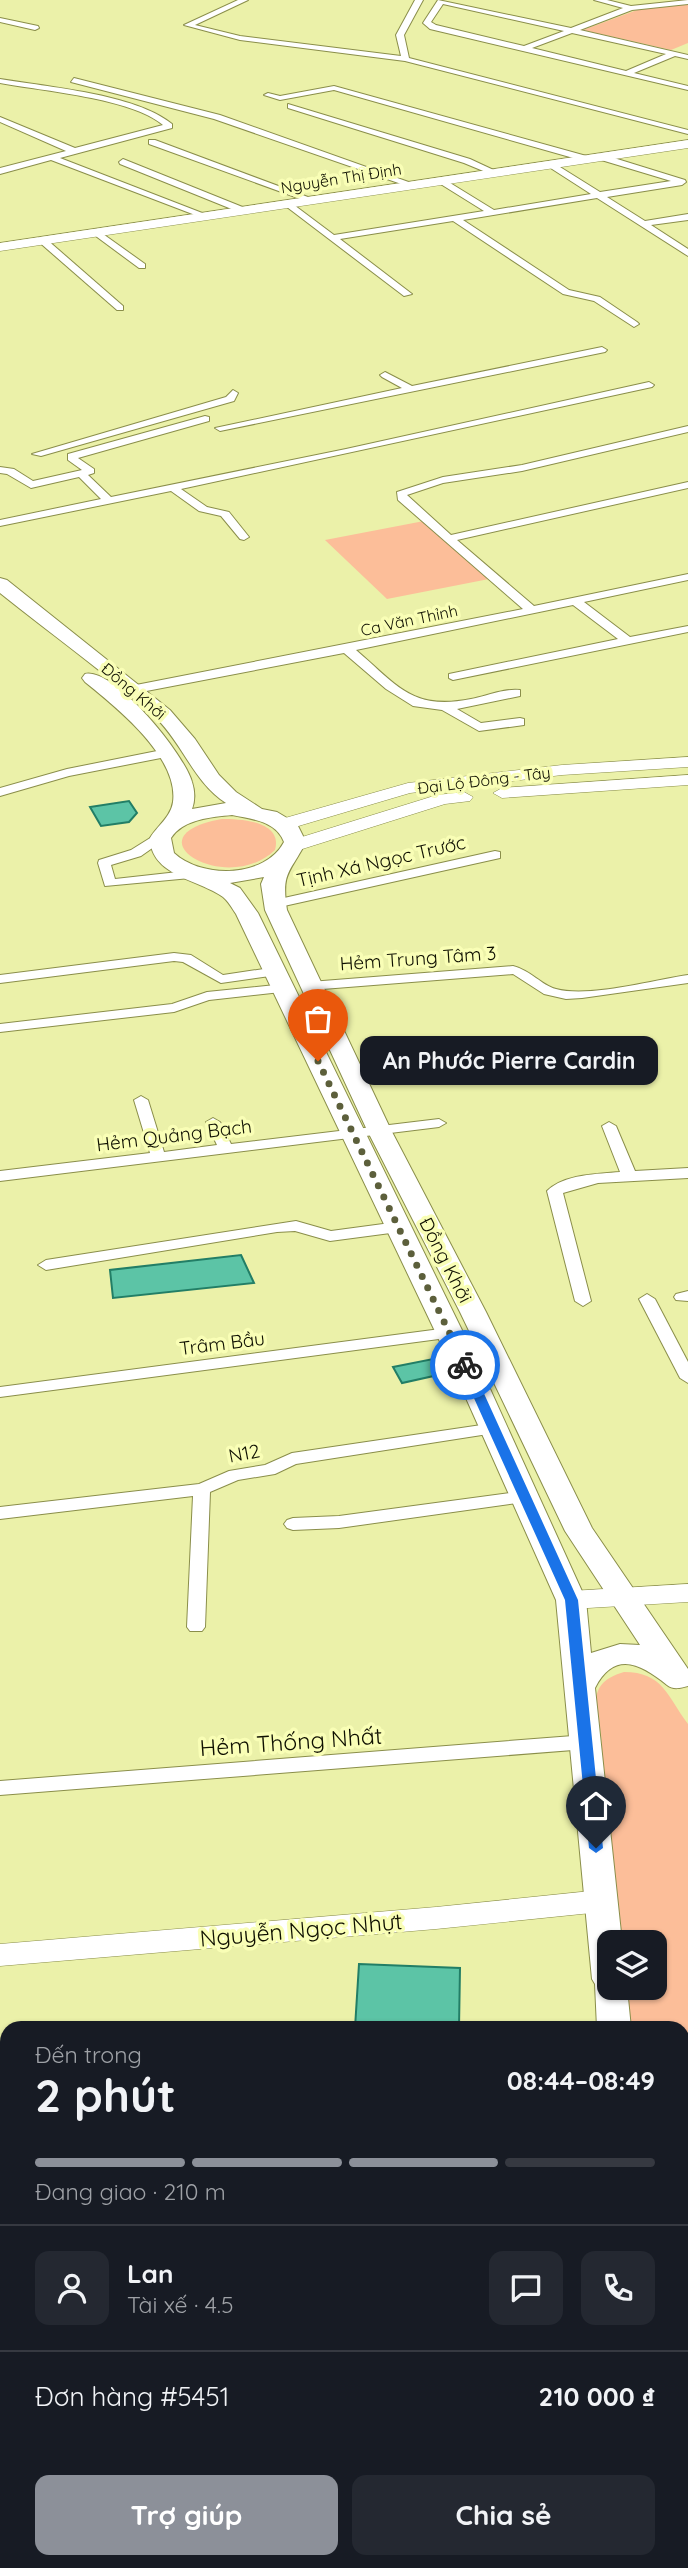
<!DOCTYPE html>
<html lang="vi">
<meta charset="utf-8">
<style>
body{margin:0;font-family:Quicksand,sans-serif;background:#242831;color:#f1f3f6;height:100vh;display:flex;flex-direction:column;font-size:26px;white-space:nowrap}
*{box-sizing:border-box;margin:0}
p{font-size:23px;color:#9ea1a6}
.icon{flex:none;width:38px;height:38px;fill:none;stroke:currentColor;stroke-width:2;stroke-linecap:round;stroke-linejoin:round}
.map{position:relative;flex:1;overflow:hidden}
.side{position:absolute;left:0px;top:2021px;width:690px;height:548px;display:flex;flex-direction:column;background:#171b24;border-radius:21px 21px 0 0;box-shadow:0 2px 5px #0004}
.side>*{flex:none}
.tools{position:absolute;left:597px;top:1930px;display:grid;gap:14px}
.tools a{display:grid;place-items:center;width:70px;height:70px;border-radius:14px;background:#171b24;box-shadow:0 2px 5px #0004;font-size:35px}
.pin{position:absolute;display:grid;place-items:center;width:60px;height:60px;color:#fff;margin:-72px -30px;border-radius:50% 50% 50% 0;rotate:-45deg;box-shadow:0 0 7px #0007}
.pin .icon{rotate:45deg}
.courier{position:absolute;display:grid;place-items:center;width:70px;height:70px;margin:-35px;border:5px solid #1a73e8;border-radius:50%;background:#fff;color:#222;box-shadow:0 2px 9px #0007}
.bubble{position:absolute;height:49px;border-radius:14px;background:#171b24;box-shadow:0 2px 5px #0004;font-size:23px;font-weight:700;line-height:49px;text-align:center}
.headline em{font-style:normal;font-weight:700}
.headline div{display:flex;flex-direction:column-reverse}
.headline{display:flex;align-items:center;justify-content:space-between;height:119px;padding:0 35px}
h1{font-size:46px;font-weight:700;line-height:52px}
.bar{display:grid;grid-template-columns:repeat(4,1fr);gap:10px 7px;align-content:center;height:84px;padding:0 35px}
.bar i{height:9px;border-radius:5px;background:#363941}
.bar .current{background:#8c9099}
.bar p{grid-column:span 4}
.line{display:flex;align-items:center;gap:18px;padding:0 35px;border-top:2px solid #363941}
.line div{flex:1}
.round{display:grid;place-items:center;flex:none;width:74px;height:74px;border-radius:14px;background:#242831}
.cta{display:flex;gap:14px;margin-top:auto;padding:14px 35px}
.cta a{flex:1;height:80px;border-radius:14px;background:#8c9099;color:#fff;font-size:28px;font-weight:700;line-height:80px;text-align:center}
.cta a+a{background:#242831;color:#f1f3f6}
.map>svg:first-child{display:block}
.green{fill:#fcbe99}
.building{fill:#5cc4a6;stroke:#227e66;stroke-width:2}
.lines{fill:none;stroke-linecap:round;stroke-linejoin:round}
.street-casing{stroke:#8a8e4a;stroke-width:2}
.secondary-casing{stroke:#8a8e4a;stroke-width:1}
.primary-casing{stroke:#8a8e4a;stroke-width:2}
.street{fill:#fff;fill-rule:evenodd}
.secondary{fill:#fff;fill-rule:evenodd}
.primary{fill:#fff;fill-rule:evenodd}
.route{fill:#1a73e8}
.done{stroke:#5c5f3b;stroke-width:7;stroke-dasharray:0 12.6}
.labels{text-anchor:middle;stroke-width:7;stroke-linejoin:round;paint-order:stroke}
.far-street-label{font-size:16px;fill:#0f1000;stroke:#f9feb6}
.street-label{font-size:19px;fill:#0f1000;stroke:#f9feb6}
.near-street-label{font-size:23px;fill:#0f1000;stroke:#f9feb6}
</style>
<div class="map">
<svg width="688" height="2568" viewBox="0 0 688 2568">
<rect width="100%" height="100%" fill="#ebf1a9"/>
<g class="green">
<path d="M688 4V43L671 50 583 30 637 10Z"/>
<path d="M424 521 489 579 387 599 325 540Z"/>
<path d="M222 819C241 819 283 821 275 850 226 897 126 836 222 819Z"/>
<path d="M624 1672C663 1672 667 1696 688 1724V2466L682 2445V2028H631L626 1988H654V1942H620L610 1872 601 1734C594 1703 589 1682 624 1672Z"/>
</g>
<g class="building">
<path d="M129 801 137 813 129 822 101 826 90 807Z"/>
<path d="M241 1255 254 1283 113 1298 110 1270Z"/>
<path d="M438 1358 447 1373 402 1383 393 1367Z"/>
<path d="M359 1964 460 1968 459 2028H355Z"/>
</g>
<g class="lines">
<g class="street-casing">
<g id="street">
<path d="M238 0H248L195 25 240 36 401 56 396 35 415 0H423L404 35 409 58 688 130V134L405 61 240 40 184 25Z"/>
<path d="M438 0 571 28 623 8 594 0H607L631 6 688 0V4L632 10 580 30 688 55V59L675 56 634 73 688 86V90L430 29 423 23ZM443 4 564 31 524 46 436 25 431 22ZM572 33 666 54 626 71 532 48Z"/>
<path d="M0 18 38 26 39 28 35 30 0 22Z"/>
<path d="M74 78 220 115 417 185 410 187 214 119 71 82Z"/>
<path d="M0 79C47 87 136 94 172 124V128L60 158 210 216 203 218 51 160 0 174V168L66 151 0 122V117L75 148 163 125C132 98 42 91 0 83Z"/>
<path d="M334 86 590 157 591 159 584 161 334 90 280 100 264 95 268 93 280 96Z"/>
<path d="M288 104 470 159 500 173 493 175 464 163 288 108Z"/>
<path d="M149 140H155L316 200 309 202 149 144Z"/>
<path d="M601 154 685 180 686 182 682 185 607 197 645 221 688 214V220L651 225 688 249V256L597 198 463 220 569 290 600 297 637 322 639 324 634 327 594 301 563 294 453 221 340 239 412 294 404 296 283 204 290 202 334 235 484 211 439 183 438 181 442 178 494 210 591 194 549 167V163L552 162 600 192 671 181 598 159V155Z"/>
<path d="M123 159 245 208 246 210 239 212 120 164 119 162Z"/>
<path d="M96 229 145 264V268H139L93 234 92 232Z"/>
<path d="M39 238H45L123 306V310H117L39 242Z"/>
<path d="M602 347 607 350 605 352 220 431 215 428 402 388 382 377 380 375 385 372 412 386Z"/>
<path d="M649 382 654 385 652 387 181 489 207 507 229 512 249 537 244 540 240 539 221 516 199 511 171 491 0 526V520L101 499 79 477 31 488 7 474 0 473V467L14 469 33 481 82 470 68 460V454L205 416 209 417V421L78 458 94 469V473L88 475 111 497 346 449Z"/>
<path d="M233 390 238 393 234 401 41 456 32 454 226 397Z"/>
<path d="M688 426V432L522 471 443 483 407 495 451 535 688 482V488L457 540 534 606 688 574V580L584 602 630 637 688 626V632L453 680 449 678V674L618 639 573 605 356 650C397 685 412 711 471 699 487 696 505 688 520 690V696L457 709 481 723 520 718 524 719V725L479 731 442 710 413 706 386 689 344 653 136 693 130 689 136 685 523 609 398 500 397 492 443 477 522 465Z"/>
<path d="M167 749 173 753 171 756 69 776 0 796V788L67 769Z"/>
<path d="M163 830 168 831V837L141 856 111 865 115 879 196 870 201 871V877L105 886 98 863 99 860 131 850Z"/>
<path d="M495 851 500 852V858L275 908 268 904 275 900Z"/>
<path d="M174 953 191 955 223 975 277 967 284 971 277 975 221 983 183 962 174 961 0 983V975Z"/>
<path d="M513 966C532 971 541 985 556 989 589 998 654 980 688 975V983L582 998 566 999 544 994 513 974 310 990 303 986 310 982Z"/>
<path d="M285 984 292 988 290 991 209 1000 174 1012 0 1032V1024L172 1004 207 992Z"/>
<path d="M141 1096 148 1100 164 1152 217 1145 206 1122 213 1118 220 1122 231 1144 439 1119 446 1123 439 1127 0 1181V1171L150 1153 134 1100Z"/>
<path d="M609 1122 616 1126 635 1171 688 1168V1178L598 1183 563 1193 591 1301 583 1306 575 1301 547 1191C564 1174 598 1174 620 1172L602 1126Z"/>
<path d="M296 1221 331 1231 398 1222 406 1227 398 1232 330 1241 295 1231 277 1232 46 1270 38 1265 46 1260Z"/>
<path d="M688 1291V1301L676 1300 674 1297 676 1294Z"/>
<path d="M647 1294 655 1299 688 1362V1383L680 1378 639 1299Z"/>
<path d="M448 1328 454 1329 456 1333 454 1337 0 1397V1387Z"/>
<path d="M495 1423 501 1424 503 1428 501 1432 296 1464 275 1474 238 1480 210 1492 205 1627 202 1631H190L187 1627 193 1496 0 1519V1507L199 1484 229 1471 265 1465 292 1453Z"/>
<path d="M525 1491 531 1493 534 1497 531 1501 339 1528 293 1530 287 1528 284 1524 287 1520 293 1518 339 1516Z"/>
<path d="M586 1735 593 1737 595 1742 593 1747 586 1749 0 1795V1781Z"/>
</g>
</g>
<g class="secondary-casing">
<g id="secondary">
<path d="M688 140V148L0 251V243Z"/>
<path d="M688 757V767L562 775 410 793 285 830 276 824 278 820 408 783 562 765Z"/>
<path d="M688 775V785L502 798 493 793 502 788Z"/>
<path d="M464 792 473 797 470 801 445 804 296 851 287 845 289 841 437 795Z"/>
<path d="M688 1584V1602L571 1609 562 1606 558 1600 562 1594 571 1591Z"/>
<path d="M601 1890 611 1893 615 1901 611 1909 601 1912 436 1929 0 1966V1944L436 1907Z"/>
<path d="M682 2548 688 2550V2568H659V2562H682Z"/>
</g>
</g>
<g class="primary-casing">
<g id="primary">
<path d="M0 578 7 580 170 710 195 739 219 775 236 792 262 809 277 812 297 824 306 842C290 873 281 872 287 910L391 1130 486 1312 592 1528 688 1669V1686C681 1688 673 1690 667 1685 642 1665 615 1649 595 1688L622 1942H609V1988H627L631 2028H597L595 1984 592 1979 556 1600 453 1369 236 914C232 908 228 901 223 897 198 879 151 876 150 838 157 826 171 817 173 802 179 757 116 707 85 682L82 678 85 674C114 667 185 755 192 782 195 791 195 801 192 809L226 803C194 783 182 742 155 717 106 673 51 634 0 593ZM232 815C252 819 276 821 284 842 265 878 202 879 174 853L171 838C183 819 212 817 232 815ZM264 877 261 884 265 910 367 1130 460 1312 565 1531 640 1645 620 1644 591 1653 586 1600 481 1369 258 913 240 888 230 883Z"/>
<path d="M682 2501 688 2503V2544L682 2541Z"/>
</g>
</g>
<use href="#street" class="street"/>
<use href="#secondary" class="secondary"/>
<use href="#primary" class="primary"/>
</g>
<path class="route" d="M465 1361 471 1365 578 1600 603 1848 596 1853 589 1848 565 1600 459 1365Z"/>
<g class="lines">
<path class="done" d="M318 1061 465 1365"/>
</g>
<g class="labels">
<g class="far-street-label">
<text transform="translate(341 178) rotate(-9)" y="6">Nguyễn Thị Định</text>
<text transform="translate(409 620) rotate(-12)" y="6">Ca Văn Thỉnh</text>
<text transform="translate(134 691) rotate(40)" y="6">Đồng Khởi</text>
<text transform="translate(484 780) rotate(-7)" y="6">Đại Lộ Đông - Tây</text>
</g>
<g class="street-label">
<text transform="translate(381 861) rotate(-13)" y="7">Tịnh Xá Ngọc Trước</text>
<text transform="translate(418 958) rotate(-4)" y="7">Hẻm Trung Tâm 3</text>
<text transform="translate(174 1135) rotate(-7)" y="7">Hẻm Quảng Bạch</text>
<text transform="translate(446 1260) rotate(63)" y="7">Đồng Khởi</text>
<text transform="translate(222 1343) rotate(-7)" y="7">Trâm Bầu</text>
<text transform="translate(244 1453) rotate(-11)" y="7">N12</text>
</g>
<g class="near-street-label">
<text transform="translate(291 1742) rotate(-4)" y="8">Hẻm Thống Nhất</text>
<text transform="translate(301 1930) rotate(-5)" y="8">Nguyễn Ngọc Nhựt</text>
</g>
</g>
</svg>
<div class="tools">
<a><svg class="icon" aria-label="layers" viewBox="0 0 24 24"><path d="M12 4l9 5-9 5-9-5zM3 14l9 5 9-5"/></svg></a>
</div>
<div class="pin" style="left:318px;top:1061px;background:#ea580c"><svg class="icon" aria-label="bag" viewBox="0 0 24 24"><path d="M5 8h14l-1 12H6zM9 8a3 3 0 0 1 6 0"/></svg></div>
<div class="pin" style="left:596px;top:1848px;background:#1f2937"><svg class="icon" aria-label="home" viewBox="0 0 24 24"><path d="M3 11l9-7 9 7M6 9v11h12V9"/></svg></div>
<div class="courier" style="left:465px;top:1365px"><svg class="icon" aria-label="bike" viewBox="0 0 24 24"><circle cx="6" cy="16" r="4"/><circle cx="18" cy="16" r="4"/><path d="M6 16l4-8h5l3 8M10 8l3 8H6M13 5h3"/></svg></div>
<div class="bubble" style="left:360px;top:1036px;width:298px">An Phước Pierre Cardin</div>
<section class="side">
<div class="headline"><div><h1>2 phút</h1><p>Đến trong</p></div><em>08:44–08:49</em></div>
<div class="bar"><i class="current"></i><i class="current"></i><i class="current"></i><i></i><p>Đang giao · 210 m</p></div>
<div class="line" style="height:126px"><a class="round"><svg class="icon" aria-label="person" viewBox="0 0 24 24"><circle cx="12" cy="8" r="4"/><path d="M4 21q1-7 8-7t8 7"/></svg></a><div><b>Lan</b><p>Tài xế · 4.5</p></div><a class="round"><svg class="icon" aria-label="chat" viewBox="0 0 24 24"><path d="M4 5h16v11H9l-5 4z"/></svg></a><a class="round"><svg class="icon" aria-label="phone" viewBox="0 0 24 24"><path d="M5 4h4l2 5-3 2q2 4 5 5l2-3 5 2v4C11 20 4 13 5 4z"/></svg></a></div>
<div class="line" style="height:91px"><div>Đơn hàng #5451</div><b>210 000 ₫</b></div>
<div class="cta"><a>Trợ giúp</a><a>Chia sẻ</a></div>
</section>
</div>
